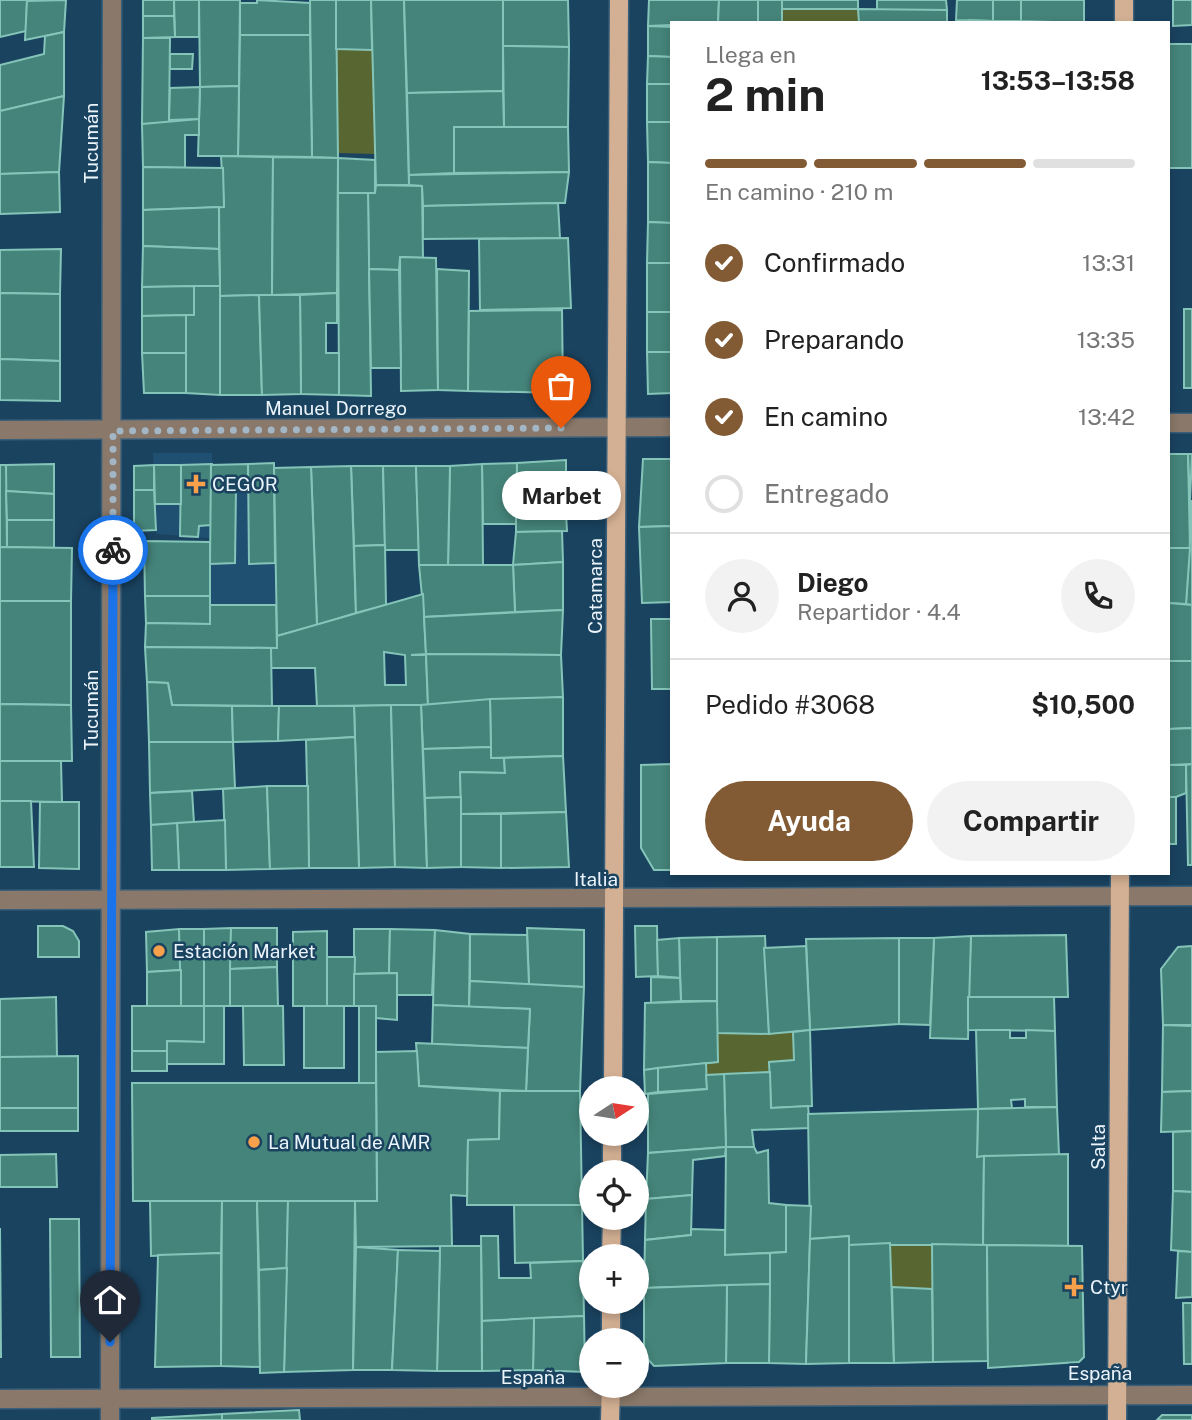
<!DOCTYPE html>
<html lang="es">
<meta charset="utf-8">
<style>
body{margin:0;font-family:"Public Sans",sans-serif;background:#f2f2f2;color:#222;height:100vh;display:flex;flex-direction:column;font-size:26px;white-space:nowrap}
*{box-sizing:border-box;margin:0}
p{font-size:23px;color:#767676}
.icon{flex:none;width:38px;height:38px;fill:none;stroke:currentColor;stroke-width:2;stroke-linecap:round;stroke-linejoin:round}
.map{position:relative;flex:1;overflow:hidden}
.side{position:absolute;left:670px;top:21px;width:500px;height:854px;display:flex;flex-direction:column;background:#fff;border-radius:0px;box-shadow:0 4px 10px #0003}
.side>*{flex:none}
.needle{width:46px;rotate:78deg}
.tools{position:absolute;left:579px;top:1076px;display:grid;gap:14px}
.tools a{display:grid;place-items:center;width:70px;height:70px;border-radius:50%;background:#fff;box-shadow:0 4px 10px #0003;font-size:35px}
.pin{position:absolute;display:grid;place-items:center;width:60px;height:60px;color:#fff;margin:-72px -30px;border-radius:50% 50% 50% 0;rotate:-45deg;box-shadow:0 0 7px #0007}
.pin .icon{rotate:45deg}
.courier{position:absolute;display:grid;place-items:center;width:70px;height:70px;margin:-35px;border:5px solid #1a73e8;border-radius:50%;background:#fff;color:#222;box-shadow:0 2px 9px #0007}
.bubble{position:absolute;height:49px;border-radius:24px;background:#fff;box-shadow:0 4px 10px #0003;font-size:23px;font-weight:700;line-height:49px;text-align:center}
.headline em{font-style:normal;font-weight:700}
.headline div{display:flex;flex-direction:column-reverse}
.headline{display:flex;align-items:center;justify-content:space-between;height:119px;padding:0 35px}
h1{font-size:46px;font-weight:700;line-height:52px}
.bar{display:grid;grid-template-columns:repeat(4,1fr);gap:10px 7px;align-content:center;height:84px;padding:0 35px}
.bar i{height:9px;border-radius:5px;background:#e0e0e0}
.bar .active{background:#825b34}
.bar p{grid-column:span 4}
.line{display:flex;align-items:center;gap:18px;padding:0 35px;border-top:2px solid #e0e0e0}
.line div{flex:1}
.round{display:grid;place-items:center;flex:none;width:74px;height:74px;border-radius:37px;background:#f2f2f2}
ol{padding:0 35px;list-style:none}
li{display:flex;align-items:center;gap:21px;height:77px}
li p{margin-inline-start:auto}
li .icon{padding:7px;border-radius:50%;background:#825b34;color:#fff;stroke-width:4}
li:last-child{color:#767676}
li i{width:38px;height:38px;border:4px solid #e0e0e0;border-radius:50%}
.primary-button{display:flex;gap:14px;margin-top:auto;padding:14px 35px}
.primary-button a{flex:1;height:80px;border-radius:42px;background:#825b34;color:#fff;font-size:28px;font-weight:700;line-height:80px;text-align:center}
.primary-button a+a{background:#f2f2f2;color:#222}
.map>svg:first-child{display:block}
.built{fill:#205071}
.green{fill:#586631}
.building{fill:#45847a;stroke:#85c5b9;stroke-width:2;fill-rule:evenodd}
.lines{fill:none;stroke-linecap:round;stroke-linejoin:round}
.minor-casing{stroke:#3b5f79;stroke-width:21}
.major-casing{stroke:#3b5f79;stroke-width:21}
.minor{stroke:#8a796a;stroke-width:18}
.major{stroke:#d3b093;stroke-width:18}
.done{stroke:#a2b6c5;stroke-width:7;stroke-dasharray:0 12.6}
.route{stroke:#1a73e8;stroke-width:9}
.poi-dot{fill:#f8a04b;stroke:#1a4360;stroke-width:2.5}
.labels{text-anchor:middle;stroke-width:5;stroke-linejoin:round;paint-order:stroke}
.street-label{font-size:19px;fill:#ebf4fb;stroke:#1a4360}
.poi-label{font-size:19px;fill:#ebf4fb;stroke:#1a4360;text-anchor:start}
</style>
<div class="map">
<svg width="1192" height="1420" viewBox="0 0 1192 1420">
<rect width="100%" height="100%" fill="#1a4360"/>
<path class="built" d="M153 453H212V465L274 463 276 605H210V538L156 534Z"/>
<g class="green">
<path d="M782 9H858L859 23H782Z"/>
<path d="M336 49 372 50 375 154 338 153Z"/>
<path d="M793 1032 794 1060 770 1062V1072L706 1075V1063L717 1033Z"/>
<path d="M890 1243 932 1244V1289L892 1287Z"/>
</g>
<g class="building">
<path d="M0 0H27L26 31 0 37Z"/>
<path d="M66 0 64 32 25 40 27 1Z"/>
<rect x="143" y="0" width="31" height="16"/>
<path d="M174 0H199V37H175Z"/>
<path d="M199 0H240L239 86 200 87Z"/>
<path d="M257 0 310 3V35H240V3H257Z"/>
<path d="M310 0H336L338 158 312 157Z"/>
<path d="M336 0H371L372 50 336 49Z"/>
<path d="M371 0H404L409 185H376Z"/>
<path d="M404 0H503V91L407 93Z"/>
<path d="M503 0H568L569 47 503 46Z"/>
<path d="M649 0H719L718 23 648 26Z"/>
<path d="M719 0H758V23H718Z"/>
<rect x="758" y="0" width="24" height="23"/>
<rect x="782" y="0" width="76" height="9"/>
<path d="M877 0H946L947 10H877Z"/>
<path d="M957 0H993V21L956 20Z"/>
<rect x="993" y="0" width="28" height="21"/>
<path d="M1021 0H1084V23L1021 21Z"/>
<path d="M1173 0H1192V25L1173 26Z"/>
<path d="M858 9 947 10V23H859Z"/>
<path d="M143 16H174L175 37 143 38Z"/>
<path d="M969 20 993 21 1084 23H969Z"/>
<path d="M648 26 672 27V57L648 56Z"/>
<path d="M64 32V96L0 111V65L44 54 45 36Z"/>
<path d="M240 35H310L312 157 238 156Z"/>
<path d="M143 38H170L169 124H142Z"/>
<rect x="1169" y="44" width="23" height="124"/>
<path d="M503 46 569 47 568 127H504Z"/>
<path d="M170 54H193L192 69H170Z"/>
<path d="M648 56 672 57V84H647Z"/>
<rect x="647" y="84" width="25" height="38"/>
<path d="M239 86 238 156H198L200 87Z"/>
<path d="M200 87 199 119 169 120 170 88Z"/>
<path d="M503 91 504 127H454V173L409 175 407 93Z"/>
<path d="M64 96 59 172 0 174V111Z"/>
<path d="M199 119V135H185V168L143 167 142 124Z"/>
<path d="M647 122H672V163L648 162Z"/>
<path d="M454 127H568L569 172 454 173Z"/>
<path d="M221 156 273 157 272 295 220 296 219 207H224Z"/>
<path d="M273 157 338 158 337 293 272 295Z"/>
<path d="M338 158 375 160V193H338Z"/>
<path d="M648 162 672 163V223L648 222Z"/>
<path d="M143 167 223 168 224 207 143 210Z"/>
<path d="M59 172 60 212 0 214V174Z"/>
<path d="M569 172 565 203H558L423 206 422 186 409 185V175Z"/>
<path d="M376 185 422 186 423 258 400 257 399 270 369 269 368 193H375Z"/>
<path d="M338 193H368L371 396 339 395Z"/>
<path d="M558 203 560 238 423 239V206Z"/>
<path d="M219 207V249L143 246V210Z"/>
<path d="M648 222 672 223V263H647Z"/>
<path d="M568 238 571 308 480 310 479 239Z"/>
<path d="M143 246 219 249 220 286 142 287Z"/>
<path d="M61 249 60 294 0 293V250Z"/>
<path d="M400 257 436 258 438 390 401 391Z"/>
<rect x="647" y="263" width="25" height="49"/>
<path d="M369 269 399 270 401 368H371Z"/>
<path d="M437 269 469 271 468 391 438 390Z"/>
<path d="M194 286V315L142 316V287Z"/>
<path d="M194 286H220V395L186 393V315H194Z"/>
<path d="M0 293 60 294V361L0 359Z"/>
<path d="M337 293V323H326V353H339V395L301 394 300 295Z"/>
<path d="M259 295 262 395H220V296Z"/>
<path d="M259 295H300L301 394 262 395Z"/>
<rect x="1184" y="309" width="8" height="79"/>
<path d="M562 310 563 393 468 391 469 311Z"/>
<rect x="647" y="312" width="25" height="40"/>
<path d="M186 315V353H142V316Z"/>
<path d="M647 352H672V393L648 394Z"/>
<path d="M142 353H186V393H144Z"/>
<path d="M0 359 60 361V401L0 400Z"/>
<path d="M1169 454H1188L1190 548H1169Z"/>
<path d="M1188 454H1192L1190 501Z"/>
<path d="M643 459H672V526L639 527Z"/>
<path d="M566 460V513L516 509 517 463Z"/>
<path d="M274 463 275 563 249 564 248 464Z"/>
<path d="M517 463 516 524H483L482 464Z"/>
<path d="M54 464V494L6 491V465Z"/>
<path d="M212 464 211 525 199 526 198 537 180 536 181 465Z"/>
<path d="M248 464V487L236 488 235 563 210 564 211 465Z"/>
<path d="M482 464 483 565H448L450 466Z"/>
<path d="M0 465H6L7 547H0Z"/>
<path d="M154 465H181V504H155Z"/>
<path d="M154 465V490H134V466Z"/>
<path d="M351 466H383L385 545 354 546Z"/>
<path d="M351 466 356 613 317 625 311 467Z"/>
<path d="M383 466H416L419 550H385Z"/>
<path d="M416 466H450L448 565H419Z"/>
<path d="M311 467 317 625 277 636 274 468Z"/>
<path d="M134 490H154L156 530 134 531Z"/>
<path d="M6 491 54 494V520H7Z"/>
<rect x="1190" y="501" width="2" height="40"/>
<path d="M516 509 566 513 567 531 516 532Z"/>
<path d="M7 520H54V548L7 547Z"/>
<path d="M672 526V602L642 603 639 527Z"/>
<path d="M562 531 563 562 513 565 516 532Z"/>
<path d="M144 541 210 542V596H145Z"/>
<path d="M1190 541H1192V605L1186 604Z"/>
<path d="M385 545 386 605 356 613 354 546Z"/>
<path d="M0 547 72 548 71 601H0Z"/>
<path d="M1169 548H1190L1186 604 1169 603Z"/>
<path d="M563 562V610L515 612 513 565Z"/>
<path d="M419 565H513L515 612 424 617Z"/>
<path d="M423 594 426 654 411 655H426L428 705 317 706 315 668H271V648H277V636ZM384 652 405 655 406 685H385Z"/>
<path d="M145 596H210V624L146 623Z"/>
<path d="M0 601H71V705L0 704Z"/>
<path d="M1169 603 1192 605V661H1169Z"/>
<path d="M210 605H276L277 648 145 647 146 623 210 624Z"/>
<path d="M563 610 561 655 426 654 424 617Z"/>
<path d="M651 619H672V689H652Z"/>
<path d="M145 647 271 648 272 706 172 705 168 683 147 682Z"/>
<path d="M426 654 561 655 563 697 428 705Z"/>
<path d="M1169 661H1192V728L1169 729Z"/>
<path d="M147 682 168 683 172 705 232 706 233 742H149Z"/>
<path d="M563 697V756L491 758 490 699Z"/>
<path d="M490 699 491 747 423 749 421 705Z"/>
<path d="M0 704 71 705 72 761H0Z"/>
<path d="M391 705 395 867 359 868 354 706Z"/>
<path d="M391 705H421L427 868 395 867Z"/>
<path d="M232 706H279L278 741 233 742Z"/>
<path d="M279 706H354L355 737 278 741Z"/>
<path d="M1192 728V764L1169 765V729Z"/>
<path d="M355 737 359 868H309L306 740Z"/>
<path d="M149 742H233L235 788 150 793Z"/>
<path d="M491 747V758H504L505 773 460 772 461 797 425 798 423 749Z"/>
<path d="M563 756 566 812 461 814 460 772 505 773 504 758Z"/>
<path d="M0 761H61L62 802 0 801Z"/>
<path d="M672 764V870H654L641 848V765Z"/>
<path d="M1192 764V865H1188L1186 765Z"/>
<path d="M1169 765H1186V793L1176 797H1169Z"/>
<path d="M267 786 270 869 226 870 223 789Z"/>
<path d="M267 786H308L309 868 270 869Z"/>
<path d="M192 791 194 823 151 825 150 793Z"/>
<path d="M461 797V867L427 868 425 798Z"/>
<rect x="1169" y="797" width="7" height="47"/>
<path d="M0 801H31L34 867H0Z"/>
<path d="M40 802H79V869L39 868Z"/>
<path d="M566 812 569 867 501 868V814Z"/>
<path d="M461 814H501V868L461 867Z"/>
<path d="M225 820 226 870H179L177 823Z"/>
<path d="M177 823 179 870H152L151 825Z"/>
<path d="M38 926H63L73 931 79 941V957H38Z"/>
<path d="M635 926H657L658 976 636 977Z"/>
<path d="M231 928 230 1006H204V929Z"/>
<path d="M231 928H277V967L230 969Z"/>
<path d="M527 928 584 930V987L529 985Z"/>
<path d="M179 929 181 970 147 972 146 932Z"/>
<path d="M179 929H204V1006H181Z"/>
<path d="M354 929H390L389 973 354 974Z"/>
<path d="M390 929 435 930 432 995H397V973H389Z"/>
<path d="M435 930 470 934 469 1007 433 1005Z"/>
<path d="M327 931V1006H293V932Z"/>
<path d="M470 934 527 935 529 985 470 981Z"/>
<path d="M1066 935 1068 997H968L971 936Z"/>
<path d="M765 936 769 1034 717 1033V937Z"/>
<path d="M971 936 968 1039 930 1038 934 938Z"/>
<path d="M717 937V1001H681L679 938Z"/>
<path d="M679 938 680 978 658 976 657 940Z"/>
<path d="M899 938H934L930 1025 899 1024Z"/>
<path d="M899 938V1024L810 1030 806 939Z"/>
<path d="M806 946 810 1030 769 1034 764 948Z"/>
<path d="M1192 946V1025H1163L1161 969 1178 947Z"/>
<path d="M327 957H355L354 1006H327Z"/>
<path d="M277 967 278 1006H230V969Z"/>
<path d="M181 970V1006H147V972Z"/>
<path d="M397 973V1020L376 1018V1006H354V974Z"/>
<path d="M651 977 680 978 681 1001 651 1003Z"/>
<path d="M470 981 584 987 580 1091H526L530 1009 469 1007Z"/>
<path d="M56 997 57 1057H0V999Z"/>
<path d="M968 997H1054L1055 1031 968 1030Z"/>
<path d="M717 1001 718 1062 644 1070 645 1003Z"/>
<path d="M433 1005 530 1009 528 1048 432 1044Z"/>
<path d="M132 1006H204V1042L167 1041V1051H132Z"/>
<path d="M204 1006H224V1064H167V1041L204 1042Z"/>
<path d="M243 1006H283L284 1065H244Z"/>
<rect x="304" y="1006" width="40" height="62"/>
<rect x="359" y="1006" width="17" height="77"/>
<path d="M1163 1025 1192 1026V1091L1162 1092Z"/>
<path d="M810 1030 812 1106 771 1108 769 1062 794 1060 793 1032Z"/>
<path d="M976 1030H1010V1038H1026V1030L1055 1031 1057 1107H1025V1099L1011 1100 1012 1108 978 1109Z"/>
<path d="M416 1043 528 1048 526 1091 419 1086Z"/>
<rect x="132" y="1051" width="35" height="20"/>
<path d="M417 1051 419 1086 500 1091 499 1139 468 1140 467 1196 451 1195 452 1246 356 1247 355 1201H377L376 1052Z"/>
<path d="M78 1056V1108H0V1057Z"/>
<path d="M706 1063 707 1089 658 1092V1068Z"/>
<path d="M658 1068V1092L645 1094 644 1070Z"/>
<path d="M770 1072 771 1108 808 1106 810 1128 752 1130 754 1147H726L724 1074Z"/>
<path d="M724 1074 726 1147 648 1153V1094L707 1089 706 1075Z"/>
<path d="M132 1083H376L377 1201H133Z"/>
<path d="M500 1091H580L582 1205H467L468 1140 499 1139Z"/>
<path d="M1192 1091V1131L1161 1132 1162 1092Z"/>
<path d="M1057 1107 1059 1155 977 1157 978 1109Z"/>
<rect x="0" y="1108" width="78" height="23"/>
<path d="M978 1109 977 1157 984 1156 983 1245H849V1236L810 1239 808 1114Z"/>
<path d="M1192 1131V1192L1173 1191V1132Z"/>
<path d="M726 1147 725 1156 693 1160 692 1195 646 1199 648 1153Z"/>
<path d="M726 1147H754L757 1153 768 1150 769 1203 786 1205V1252L725 1255Z"/>
<path d="M56 1154 57 1187H0V1155Z"/>
<path d="M1068 1154V1246L983 1245 984 1156Z"/>
<path d="M1173 1191 1192 1192V1252L1171 1250Z"/>
<path d="M692 1195 691 1235 645 1240 646 1199Z"/>
<path d="M150 1201H222L221 1253 151 1256Z"/>
<path d="M222 1201H257L260 1367 221 1366Z"/>
<path d="M257 1201H288L287 1268 259 1270Z"/>
<path d="M288 1201H355L353 1370 284 1372Z"/>
<path d="M514 1205H582L583 1261 515 1263Z"/>
<path d="M786 1205 811 1206 806 1364 769 1363 770 1253 786 1252Z"/>
<path d="M50 1219H79L80 1357H51Z"/>
<path d="M0 1228 1 1357H0Z"/>
<path d="M691 1229 725 1230V1255L770 1253V1284L644 1288 645 1240 691 1235Z"/>
<path d="M481 1236H498L499 1278H531L530 1263 583 1261 584 1316 482 1321Z"/>
<path d="M849 1236V1363L806 1364 810 1239Z"/>
<path d="M890 1243 894 1363H849V1245Z"/>
<path d="M932 1244 987 1245 988 1361 933 1362Z"/>
<path d="M987 1245 1082 1246 1084 1357 1079 1362 988 1368Z"/>
<path d="M440 1246H481L482 1371H437Z"/>
<path d="M356 1247 398 1250 392 1370H353Z"/>
<path d="M398 1250 440 1251 437 1371 392 1370Z"/>
<path d="M1178 1251 1192 1252V1297L1176 1298Z"/>
<path d="M221 1253V1366L155 1367 158 1255Z"/>
<path d="M287 1268 284 1372 260 1373 259 1270Z"/>
<path d="M770 1284 769 1363H726L727 1285Z"/>
<path d="M727 1285 726 1363 654 1366 644 1355V1288Z"/>
<path d="M892 1287 932 1289 933 1362 894 1363Z"/>
<path d="M1183 1303H1192V1364H1184Z"/>
<path d="M584 1316 585 1372 533 1370 534 1318Z"/>
<path d="M534 1318 533 1370 482 1371V1321Z"/>
<path d="M299 1410 300 1420H222V1414Z"/>
<path d="M222 1414V1420H152V1418Z"/>
<path d="M1162 1415H1192V1420H1157Z"/>
</g>
<g class="lines">
<g class="minor-casing">
<g id="minor">
<path d="M1169 423H1192"/>
<path d="M0 430 672 427"/>
<path d="M0 900 1192 896"/>
<path d="M0 1399 1192 1395"/>
<path d="M110 1420 112 0"/>
</g>
</g>
<g class="major-casing">
<g id="major">
<path d="M1124 23V0"/>
<path d="M613 1088 619 0"/>
<path d="M612 1172V1134"/>
<path d="M611 1256 612 1218"/>
<path d="M611 1340V1302"/>
<path d="M610 1420 611 1386"/>
<path d="M1117 1420 1120 873"/>
</g>
</g>
<use href="#minor" class="minor"/>
<use href="#major" class="major"/>
</g>
<g class="lines">
<path class="done" d="M113 550V431L561 428"/>
<path class="route" d="M110 1342 113 550"/>
</g>
<g class="poi-dot">
<path d="M192.5 473.5h7v7h7v7h-7v7h-7v-7h-7v-7h7z"/>
<circle cx="159" cy="951" r="7"/>
<circle cx="254" cy="1142" r="7"/>
<path d="M1070.5 1276.5h7v7h7v7h-7v7h-7v-7h-7v-7h7z"/>
</g>
<g class="labels">
<g class="street-label">
<text transform="translate(91 143) rotate(-90)" y="7">Tucumán</text>
<text x="336" y="415">Manuel Dorrego</text>
<text transform="translate(595 586) rotate(-90)" y="7">Catamarca</text>
<text transform="translate(91 710) rotate(-90)" y="7">Tucumán</text>
<text x="596" y="886">Italia</text>
<text transform="translate(1098 1147) rotate(-90)" y="7">Salta</text>
<text x="1100" y="1380">España</text>
<text x="533" y="1384">España</text>
</g>
<g class="poi-label">
<text x="212" y="491">CEGOR</text>
<text x="173" y="958">Estación Market</text>
<text x="268" y="1149">La Mutual de AMR</text>
<text x="1090" y="1294">Ctyr</text>
</g>
</g>
</svg>
<div class="tools">
<a><svg class="needle" viewBox="-14 -14 28 28"><path d="M0-13l5 13h-10z" fill="#e53935"/><path d="M0 13l5-13h-10z" fill="#767676"/></svg></a>
<a><svg class="icon" aria-label="locate" viewBox="0 0 24 24"><circle cx="12" cy="12" r="6"/><path d="M12 2v4M12 18v4M2 12h4M18 12h4"/></svg></a>
<a>+</a>
<a>−</a>
</div>
<div class="pin" style="left:561px;top:428px;background:#ea580c"><svg class="icon" aria-label="bag" viewBox="0 0 24 24"><path d="M5 8h14l-1 12H6zM9 8a3 3 0 0 1 6 0"/></svg></div>
<div class="pin" style="left:110px;top:1342px;background:#1f2937"><svg class="icon" aria-label="home" viewBox="0 0 24 24"><path d="M3 11l9-7 9 7M6 9v11h12V9"/></svg></div>
<div class="courier" style="left:113px;top:550px"><svg class="icon" aria-label="bike" viewBox="0 0 24 24"><circle cx="6" cy="16" r="4"/><circle cx="18" cy="16" r="4"/><path d="M6 16l4-8h5l3 8M10 8l3 8H6M13 5h3"/></svg></div>
<div class="bubble" style="left:502px;top:471px;width:119px">Marbet</div>
<section class="side">
<div class="headline"><div><h1>2 min</h1><p>Llega en</p></div><em>13:53–13:58</em></div>
<div class="bar"><i class="active"></i><i class="active"></i><i class="active"></i><i></i><p>En camino · 210 m</p></div>
<ol>
<li><svg class="icon" aria-label="check" viewBox="0 0 24 24"><path d="M5 12l5 5 9-10"/></svg>Confirmado<p>13:31</p></li>
<li><svg class="icon" aria-label="check" viewBox="0 0 24 24"><path d="M5 12l5 5 9-10"/></svg>Preparando<p>13:35</p></li>
<li><svg class="icon" aria-label="check" viewBox="0 0 24 24"><path d="M5 12l5 5 9-10"/></svg>En camino<p>13:42</p></li>
<li><i></i>Entregado</li>
</ol>
<div class="line" style="height:126px"><a class="round"><svg class="icon" aria-label="person" viewBox="0 0 24 24"><circle cx="12" cy="8" r="4"/><path d="M4 21q1-7 8-7t8 7"/></svg></a><div><b>Diego</b><p>Repartidor · 4.4</p></div><a class="round"><svg class="icon" aria-label="phone" viewBox="0 0 24 24"><path d="M5 4h4l2 5-3 2q2 4 5 5l2-3 5 2v4C11 20 4 13 5 4z"/></svg></a></div>
<div class="line" style="height:91px"><div>Pedido #3068</div><b>$10,500</b></div>
<div class="primary-button"><a>Ayuda</a><a>Compartir</a></div>
</section>
</div>
